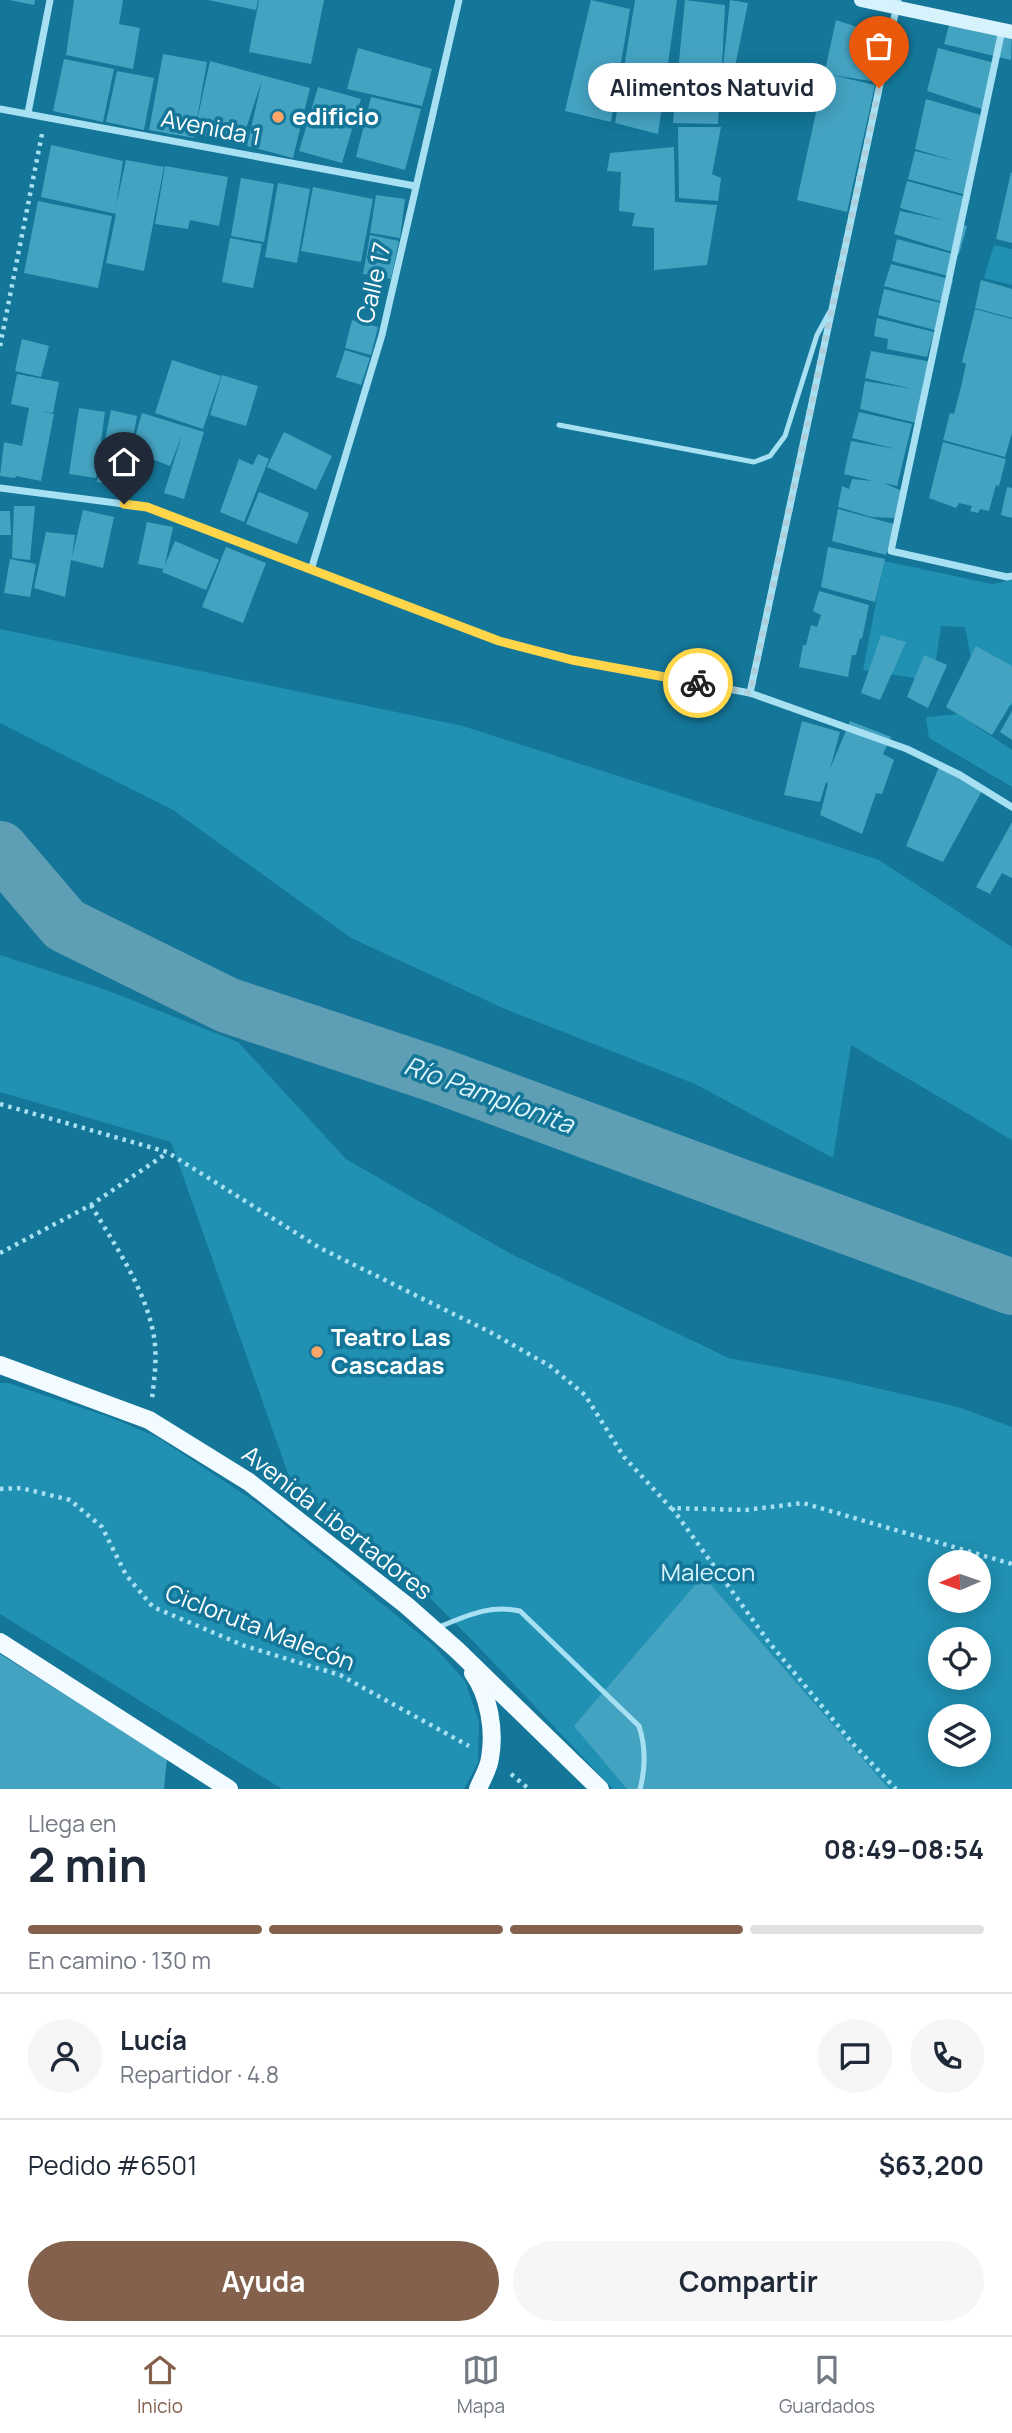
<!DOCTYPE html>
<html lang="es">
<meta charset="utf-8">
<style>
body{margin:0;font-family:Manrope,sans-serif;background:#f6f6f7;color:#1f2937;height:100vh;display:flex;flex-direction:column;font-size:26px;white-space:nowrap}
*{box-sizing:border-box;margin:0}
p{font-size:23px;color:#747a83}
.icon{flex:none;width:38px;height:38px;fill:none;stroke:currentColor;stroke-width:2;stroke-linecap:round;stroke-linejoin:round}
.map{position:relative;height:1789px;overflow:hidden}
.panel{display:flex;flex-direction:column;background:#fff;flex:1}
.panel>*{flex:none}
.needle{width:46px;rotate:268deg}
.controls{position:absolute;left:928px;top:1550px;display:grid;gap:14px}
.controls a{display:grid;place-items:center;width:63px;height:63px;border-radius:50%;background:#fff;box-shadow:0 4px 18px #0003;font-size:35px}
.pin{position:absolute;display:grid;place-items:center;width:60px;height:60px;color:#fff;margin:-72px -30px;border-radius:50% 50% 50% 0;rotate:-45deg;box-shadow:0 0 7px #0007}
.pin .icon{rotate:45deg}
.courier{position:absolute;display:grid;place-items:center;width:70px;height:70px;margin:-35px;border:5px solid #ffd54a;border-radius:50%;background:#fff;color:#222;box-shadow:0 2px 9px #0007}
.bubble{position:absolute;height:49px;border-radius:24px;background:#fff;box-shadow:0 4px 18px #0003;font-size:23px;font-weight:700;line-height:49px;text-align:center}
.overview em{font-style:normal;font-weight:700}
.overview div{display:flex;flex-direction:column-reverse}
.overview{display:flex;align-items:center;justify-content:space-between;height:119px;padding:0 28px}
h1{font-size:46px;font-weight:700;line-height:52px}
.bar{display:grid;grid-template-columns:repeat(4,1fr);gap:10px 7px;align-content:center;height:84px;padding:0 28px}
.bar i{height:9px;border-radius:5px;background:#e0e1e3}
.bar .selected{background:#84614d}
.bar p{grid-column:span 4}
.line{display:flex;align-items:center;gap:18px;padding:0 28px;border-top:2px solid #e0e1e3}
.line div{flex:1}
.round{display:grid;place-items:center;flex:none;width:74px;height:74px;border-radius:37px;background:#f6f6f7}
.button{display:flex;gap:14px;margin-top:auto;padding:14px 28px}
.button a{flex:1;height:80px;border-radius:42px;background:#84614d;color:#fff;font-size:28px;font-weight:700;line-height:80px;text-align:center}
.button a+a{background:#f6f6f7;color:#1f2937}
.tab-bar{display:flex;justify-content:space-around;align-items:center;height:98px;border-top:2px solid #e0e1e3;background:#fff;font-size:19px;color:#747a83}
.tab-bar a{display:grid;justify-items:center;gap:4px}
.tab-bar .selected{color:#84614d}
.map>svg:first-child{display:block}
.green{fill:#2090b3;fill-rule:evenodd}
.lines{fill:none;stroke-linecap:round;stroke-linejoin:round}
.river{stroke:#5f9fb5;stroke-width:56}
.building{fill:#45a3c2}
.path{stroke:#a6e0f2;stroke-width:4.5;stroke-dasharray:3.5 5;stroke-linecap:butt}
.service{stroke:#a6e0f2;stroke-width:5}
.minor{stroke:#a6e0f2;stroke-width:7}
.secondary{stroke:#d6f2fc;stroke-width:14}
.primary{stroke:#f2fbff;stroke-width:18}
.done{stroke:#adcfdb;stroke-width:7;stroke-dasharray:0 12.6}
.route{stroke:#ffd54a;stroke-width:9}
.poi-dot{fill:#ffa568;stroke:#147698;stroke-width:2.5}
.labels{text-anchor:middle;stroke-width:7;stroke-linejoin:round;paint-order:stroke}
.poi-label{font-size:24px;font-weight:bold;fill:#fff;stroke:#147698;text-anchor:start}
.street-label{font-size:24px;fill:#fff;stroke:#147698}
.park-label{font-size:24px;fill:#d8f5fd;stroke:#147698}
.water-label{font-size:26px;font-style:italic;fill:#ddf5fc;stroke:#147698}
</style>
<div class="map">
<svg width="1012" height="1789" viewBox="0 0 1012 1789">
<rect width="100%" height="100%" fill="#147698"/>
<g class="green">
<path d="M994 245 1012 249V285L984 278Z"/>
<path d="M884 561 992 584 1012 580V706L976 685 965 627 941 626 933 681 863 670Z"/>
<path d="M0 629 463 726 879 860 1012 947V1140L851 1045 833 1158 695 1084 505 1009 351 938 173 810 0 723Z"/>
<path d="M958 714 1012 750V787L929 738 926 717Z"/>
<path d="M0 955 104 989 238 1042 346 1159 511 1254 729 1358 838 1379 958 1407 1012 1427V1789H613L472 1640 400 1568 291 1482 171 1142 0 1092ZM940 1563H978V1601H940ZM940 1640H978V1678H940ZM940 1717H978V1755H940Z"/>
<path d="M0 1383H8L112 1418 157 1437 260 1505 433 1645 465 1681 479 1721 478 1763 464 1789H282L0 1614Z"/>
</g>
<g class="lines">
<path class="river" d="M0 849 65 925 227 1005 437 1075 1012 1287"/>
</g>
<g class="building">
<path d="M9 0H35L34 5Z"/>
<path d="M74 0H123L119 24 140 28 133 69 66 55Z"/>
<path d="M208 0H258L256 10Z"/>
<path d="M259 0H324L311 64 249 52Z"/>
<path d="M591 0 630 9 611 122 565 111Z"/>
<path d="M635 0H677L658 134 615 123Z"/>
<path d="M685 0 725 5 721 87 730 0 748 3 728 101 719 100 718 124 673 123Z"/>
<path d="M951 18 1012 30 1011 60 944 44Z"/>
<path d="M836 20 881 35 871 81 832 75 875 85 847 212 797 200Z"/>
<path d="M358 48 432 69 422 106 347 89Z"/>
<path d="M938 48 998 64 985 110 927 91Z"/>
<path d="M163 54 207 62 195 130 210 61 310 88 293 158 247 146 262 80 241 144 194 134V138L149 130Z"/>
<path d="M64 59 114 69 103 122 53 111Z"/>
<path d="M117 71 154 78 144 130 106 122Z"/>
<path d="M318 87 361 99 342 163 299 151Z"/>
<path d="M371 97 421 109 405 170 356 157Z"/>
<path d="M926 99 984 116 970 196 908 179 915 151 955 161 915 149Z"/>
<path d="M678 127H721L712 174 721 178 718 201 679 198Z"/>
<path d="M51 145 123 161 116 206 126 160 164 167 144 271 106 263 116 214 41 197Z"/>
<path d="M674 147 675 202 717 205 707 265 654 270V228L632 226 635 213 619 211 621 172 607 171 610 153Z"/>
<path d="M165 166 228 177 219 226 190 220 188 229 155 224Z"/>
<path d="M1011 172 1012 173V243L996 239Z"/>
<path d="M241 178 274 184 264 242 231 236Z"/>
<path d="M907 181 970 198 963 225 967 226 959 254 894 234 900 211 943 220 900 208Z"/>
<path d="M278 183 310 189 297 263 265 257Z"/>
<path d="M313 187 373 199 361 262 301 251Z"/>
<path d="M376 195 405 199 400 238 370 233Z"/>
<path d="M38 201 112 216 98 288 24 273Z"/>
<path d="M370 235 399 241 391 279 363 274Z"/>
<path d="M230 238 262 244 253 288 222 282Z"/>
<path d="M897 239 957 255 952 277 892 261Z"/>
<path d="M891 264 953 280 947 303 884 286Z"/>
<path d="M981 280 1012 289V318L975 308Z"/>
<path d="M884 289 941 303 935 330 878 315Z"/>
<path d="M975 309 1012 319V433L1005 457 943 440 950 413 954 414 961 387 966 364 962 362Z"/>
<path d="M877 318 934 332 927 357 887 349 888 339 874 336Z"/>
<path d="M352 320 378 327 371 355 345 348Z"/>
<path d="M22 339 49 346 41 377 15 371Z"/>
<path d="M345 350 370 358 361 385 336 377Z"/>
<path d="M871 351 932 362 916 423 860 409 865 381 913 389 865 378Z"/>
<path d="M172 360 221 376 203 429 155 413Z"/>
<path d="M17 374 59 382 53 413 40 411 54 414 41 481 16 476 15 478 0 476 4 442 22 446 29 408 11 404Z"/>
<path d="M222 375 258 386 246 426 210 415Z"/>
<path d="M79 408 105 412 96 478 69 474Z"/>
<path d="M111 410 137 416 124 487 97 482Z"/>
<path d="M859 412 912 424 897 486 884 483 902 491 895 518 872 517 838 507 842 486 849 489 852 479 873 481 844 474 851 441 896 449 852 438Z"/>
<path d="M142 413 204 432 184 499 164 493 182 435 170 466 131 451Z"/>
<path d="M284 432 332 456 316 490 267 467Z"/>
<path d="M943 442 1006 459 999 486 996 485 989 511 980 509 978 513 970 511 972 506 959 503 956 508 929 498Z"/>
<path d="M258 454 269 459 244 522 220 512 239 459 253 465Z"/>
<path d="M1007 487 1012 488V518L1001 515Z"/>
<path d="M259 492 309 513 297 544 246 524Z"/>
<path d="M14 506H35L30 560 12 558Z"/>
<path d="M838 509 894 524 886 555 832 541Z"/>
<path d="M83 510 114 517 103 568 71 560 65 597 34 588 46 532 75 535 72 557Z"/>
<path d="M0 511H10L11 535H0Z"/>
<path d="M147 522 173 527 164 569 138 564Z"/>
<path d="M175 541 219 560 206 590 162 572Z"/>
<path d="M226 547 266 563 243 623 202 607Z"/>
<path d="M828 547 885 559 875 602 821 587Z"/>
<path d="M10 559 36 564 30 597 4 593Z"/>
<path d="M819 591 869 605 862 639 860 638 856 655H852L848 677 799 667 803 645H806L811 625 817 627 821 615 813 611Z"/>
<path d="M881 635 906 642 880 700 861 693Z"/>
<path d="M976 646 1012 666V702L992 735 946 707Z"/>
<path d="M924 655 947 665 928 708 907 697Z"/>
<path d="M1012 711V740L1000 732Z"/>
<path d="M802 721 840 732 830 769 850 721 891 737 883 754 894 760 882 794 876 793 862 834 820 815 828 784 826 782 820 802 784 795Z"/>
<path d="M939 767 983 789 943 862 906 846Z"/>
<path d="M1012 822V878L1002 873 990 894 976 887Z"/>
<path d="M703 1576 889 1789H627L574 1726Z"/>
<path d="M0 1654 167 1758 164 1789H0Z"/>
</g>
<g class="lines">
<g class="path">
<path d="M0 346 42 134"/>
<path d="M0 1104 167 1152 320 1248 490 1332 550 1366 585 1395 624 1457 671 1508 746 1510 803 1503 1012 1564"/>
<path d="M91 1205C114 1244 141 1282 152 1327 158 1350 155 1375 152 1398"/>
<path d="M0 1253 91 1205 167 1153"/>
<path d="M0 1489 21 1488 70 1500 102 1527 126 1575 153 1607 245 1646 340 1675 469 1746"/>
<path d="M672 1508 768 1641 854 1745 896 1789"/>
<path d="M511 1774 529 1789"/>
</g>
<g class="service">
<path d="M559 425 754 462 770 456 785 436 817 335 829 313"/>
<path d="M436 1628C465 1617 488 1604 520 1611L639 1726C646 1748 646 1767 640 1789"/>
</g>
<g class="minor">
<path d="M1002 30 891 551 1007 577 1012 576"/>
<path d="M0 109 415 186"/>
<path d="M28 113 50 0"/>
<path d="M0 488 147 507 499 641 572 660 750 693 907 749 960 775 1012 807"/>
<path d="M311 570 382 335 459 0"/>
<path d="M750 693 898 0"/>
</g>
<path class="secondary" d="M861 0 1012 32"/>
<g class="primary">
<path d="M0 1365 149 1420 249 1482 406 1605 457 1650 600 1789"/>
<path d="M0 1642 229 1789"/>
<path d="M473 1673C489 1695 495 1731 490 1758 489 1768 482 1779 478 1789"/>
</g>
</g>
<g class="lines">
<path class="done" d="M698 683 750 693 879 88"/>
<path class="route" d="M124 504 147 507 499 641 572 660 698 683"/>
</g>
<g class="poi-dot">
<circle cx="278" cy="117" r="7"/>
<circle cx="317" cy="1352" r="7"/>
</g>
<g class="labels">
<g class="poi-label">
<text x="292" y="125">edificio</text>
<text x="331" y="1346">Teatro Las<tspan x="331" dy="28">Cascadas</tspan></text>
</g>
<g class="street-label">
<text transform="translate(211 128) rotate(11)" y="8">Avenida 1</text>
<text transform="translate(374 283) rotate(-77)" y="8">Calle 17</text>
<text transform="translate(337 1523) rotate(38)" y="8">Avenida Libertadores</text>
<text transform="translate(260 1628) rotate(21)" y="8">Cicloruta Malecón</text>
</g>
<g class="park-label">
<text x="708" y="1581">Malecon</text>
</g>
<g class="water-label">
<text transform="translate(489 1095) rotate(20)" y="9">Río Pamplonita</text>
</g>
</g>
</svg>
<div class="controls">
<a><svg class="needle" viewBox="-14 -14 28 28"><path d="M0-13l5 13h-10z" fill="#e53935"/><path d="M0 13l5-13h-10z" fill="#747a83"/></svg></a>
<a><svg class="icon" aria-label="locate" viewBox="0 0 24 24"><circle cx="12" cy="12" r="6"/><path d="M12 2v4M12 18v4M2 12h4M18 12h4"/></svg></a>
<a><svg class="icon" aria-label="layers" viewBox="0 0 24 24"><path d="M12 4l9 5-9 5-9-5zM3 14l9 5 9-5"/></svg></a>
</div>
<div class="pin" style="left:879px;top:88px;background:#ea580c"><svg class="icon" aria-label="bag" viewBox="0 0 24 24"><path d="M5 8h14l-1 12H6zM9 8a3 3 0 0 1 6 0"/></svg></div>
<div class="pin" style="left:124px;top:504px;background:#1f2937"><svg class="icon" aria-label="home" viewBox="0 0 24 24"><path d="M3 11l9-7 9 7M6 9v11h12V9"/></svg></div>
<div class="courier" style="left:698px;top:683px"><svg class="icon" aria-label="bike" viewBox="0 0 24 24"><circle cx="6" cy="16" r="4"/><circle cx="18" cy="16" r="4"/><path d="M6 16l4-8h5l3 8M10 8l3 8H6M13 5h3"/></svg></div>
<div class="bubble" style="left:588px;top:63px;width:248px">Alimentos Natuvid</div>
</div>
<section class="panel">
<div class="overview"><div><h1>2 min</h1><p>Llega en</p></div><em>08:49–08:54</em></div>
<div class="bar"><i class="selected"></i><i class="selected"></i><i class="selected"></i><i></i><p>En camino · 130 m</p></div>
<div class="line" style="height:126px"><a class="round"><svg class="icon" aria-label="person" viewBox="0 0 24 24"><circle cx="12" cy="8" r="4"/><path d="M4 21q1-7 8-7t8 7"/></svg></a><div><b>Lucía</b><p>Repartidor · 4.8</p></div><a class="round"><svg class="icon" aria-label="chat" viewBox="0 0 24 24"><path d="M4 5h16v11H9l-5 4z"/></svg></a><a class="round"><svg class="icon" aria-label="phone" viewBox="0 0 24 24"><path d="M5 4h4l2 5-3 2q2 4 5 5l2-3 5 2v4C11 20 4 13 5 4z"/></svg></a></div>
<div class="line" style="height:91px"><div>Pedido #6501</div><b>$63,200</b></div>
<div class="button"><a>Ayuda</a><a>Compartir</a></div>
</section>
<nav class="tab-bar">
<a class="selected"><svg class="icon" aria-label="home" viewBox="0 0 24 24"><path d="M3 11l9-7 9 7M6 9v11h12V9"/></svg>Inicio</a>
<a><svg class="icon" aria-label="map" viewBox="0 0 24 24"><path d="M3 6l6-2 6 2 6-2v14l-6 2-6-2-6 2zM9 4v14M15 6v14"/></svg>Mapa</a>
<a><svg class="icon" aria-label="saved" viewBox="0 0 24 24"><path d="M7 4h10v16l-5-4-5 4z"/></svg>Guardados</a>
</nav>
